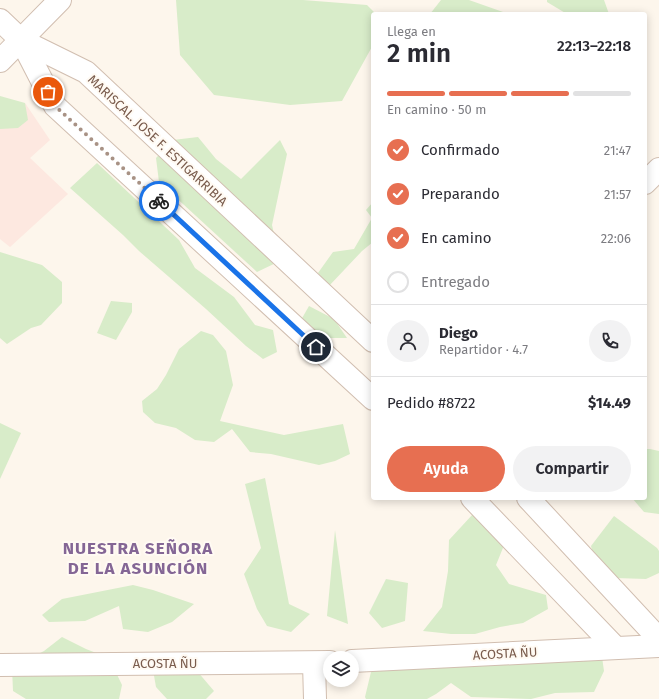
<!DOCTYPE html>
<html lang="es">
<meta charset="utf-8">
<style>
body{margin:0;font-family:"Fira Sans",sans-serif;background:#f2f2f3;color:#2b2b33;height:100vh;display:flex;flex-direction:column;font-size:15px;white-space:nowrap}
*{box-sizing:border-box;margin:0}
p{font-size:13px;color:#7c7c81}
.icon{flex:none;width:22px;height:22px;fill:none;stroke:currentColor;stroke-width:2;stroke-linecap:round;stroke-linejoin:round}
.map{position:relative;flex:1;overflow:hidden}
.side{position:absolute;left:371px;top:12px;width:276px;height:488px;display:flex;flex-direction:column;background:#fff;border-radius:4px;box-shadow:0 2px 10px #0003}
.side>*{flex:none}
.fabs{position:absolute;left:323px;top:651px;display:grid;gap:8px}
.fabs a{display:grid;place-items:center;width:36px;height:36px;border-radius:50%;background:#fff;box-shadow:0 2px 10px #0003;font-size:20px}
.pin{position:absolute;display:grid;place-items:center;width:34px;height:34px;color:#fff;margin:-17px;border:2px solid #fff;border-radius:50%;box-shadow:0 1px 4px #0007}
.courier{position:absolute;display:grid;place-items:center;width:40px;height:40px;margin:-20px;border:3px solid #1a73e8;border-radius:50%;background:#fff;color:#222;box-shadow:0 1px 5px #0007}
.headline em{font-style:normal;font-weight:600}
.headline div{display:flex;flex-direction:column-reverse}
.headline{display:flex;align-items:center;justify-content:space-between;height:68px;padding:0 16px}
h1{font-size:26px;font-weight:600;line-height:30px}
.bar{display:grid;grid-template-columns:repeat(4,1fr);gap:6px 4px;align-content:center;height:48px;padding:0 16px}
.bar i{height:5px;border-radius:3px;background:#e1e1e2}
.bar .on{background:#e76f51}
.bar p{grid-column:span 4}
.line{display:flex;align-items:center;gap:10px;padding:0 16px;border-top:1px solid #e1e1e2}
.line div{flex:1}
.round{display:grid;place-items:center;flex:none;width:42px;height:42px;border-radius:21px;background:#f2f2f3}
ol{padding:0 16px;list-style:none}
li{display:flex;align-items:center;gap:12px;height:44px}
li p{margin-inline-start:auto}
li .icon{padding:4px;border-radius:50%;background:#e76f51;color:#fff;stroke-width:4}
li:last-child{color:#7c7c81}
li i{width:22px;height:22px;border:2px solid #e1e1e2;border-radius:50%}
.action{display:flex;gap:8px;margin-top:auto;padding:8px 16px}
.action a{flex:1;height:46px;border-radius:24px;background:#e76f51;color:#fff;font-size:16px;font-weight:600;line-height:46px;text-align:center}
.action a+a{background:#f2f2f3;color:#2b2b33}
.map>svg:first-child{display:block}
.commercial{fill:#fde8e0}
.green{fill:#d8ecc9}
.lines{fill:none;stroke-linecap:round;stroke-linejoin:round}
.minor-casing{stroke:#d1beb0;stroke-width:24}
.tertiary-casing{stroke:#d1beb0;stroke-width:24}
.minor{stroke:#fff;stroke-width:22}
.tertiary{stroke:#fff;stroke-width:22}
.done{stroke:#a89285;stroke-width:4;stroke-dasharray:0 7.2}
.route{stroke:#1a73e8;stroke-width:5}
.labels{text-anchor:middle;stroke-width:4;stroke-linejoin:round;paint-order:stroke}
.street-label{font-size:13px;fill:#7a5c4d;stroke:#fffaf3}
.district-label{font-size:17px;font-weight:bold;letter-spacing:1px;fill:#846695;stroke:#fffaf3}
</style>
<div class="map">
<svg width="659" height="699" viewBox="0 0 659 699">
<rect width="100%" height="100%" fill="#fdf6ec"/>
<path class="commercial" d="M25 103 50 140 30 158 68 194 10 247 0 239V123Z"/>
<g class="green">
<path d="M176 0H303L367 5 376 14H373V45L342 101 290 105 214 95 180 55Z"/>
<path d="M441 0H469L503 12 502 14H430Z"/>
<path d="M547 0H604L609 14H567L547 2Z"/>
<path d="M0 96 25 103 28 120 18 128 0 129Z"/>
<path d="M198 137 216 159 241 179 280 140 287 154 272 225 280 261 257 272 159 182 156 158 173 140Z"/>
<path d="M97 163 179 240 195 268 234 297 255 325 273 330 277 352 263 359 246 346 206 309 139 251 123 235 70 188Z"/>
<path d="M373 202V242L362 251 328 287 318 273 333 252 354 249 372 218 366 210Z"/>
<path d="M0 252 42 265 62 282V303L41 325 31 328 7 344 0 338Z"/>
<path d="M111 301 132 303V312L116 340 97 333Z"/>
<path d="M309 306 334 319 347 338H327L301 320Z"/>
<path d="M201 331 213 335 226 351 233 385 220 421 284 435 343 424 350 454 335 461 319 465 271 454 250 452 232 429 214 442 195 440 176 428 155 423 143 412 142 401 157 389 166 375 179 349Z"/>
<path d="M0 423 21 433 0 479Z"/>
<path d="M645 449H650L659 451V514L644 512 632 498H645Z"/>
<path d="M265 478 289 604 310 614 291 632 267 626 257 609 244 574 261 548 245 484Z"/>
<path d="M473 514 505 543 496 565 509 584 546 595 548 609 523 623 500 627 475 634H451L423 631 442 607 448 571 449 540Z"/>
<path d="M614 516 657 548 659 551V573L646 579 616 578 597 571 591 546Z"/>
<path d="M335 530 348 624 327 616Z"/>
<path d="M386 579 408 583 405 621 382 628 369 613Z"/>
<path d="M133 585 153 590 194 604 172 622 148 632 123 629 119 606 85 621 49 622 42 615 62 599Z"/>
<path d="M62 637 86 649 109 658 122 685 119 699H26L13 691 12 668 44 651Z"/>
<path d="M602 657 604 671 594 692 555 693 531 699 471 697 451 683 436 694 427 699H366L365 697 371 672 391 663Z"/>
<path d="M153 670 197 671 214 691 206 699H167L156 687Z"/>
</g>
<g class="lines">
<g class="minor-casing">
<g id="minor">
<path d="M0 20 21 40 86 72 373 341"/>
<path d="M21 40 55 106 373 399"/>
<path d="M0 61 60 0"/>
<path d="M645 183 659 169"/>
<path d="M472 498 615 647"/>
<path d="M528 498 659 639"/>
<path d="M314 663 315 699"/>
</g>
</g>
<g class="tertiary-casing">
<g id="tertiary">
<path d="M352 661 659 646"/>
<path d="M0 665 330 662"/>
</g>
</g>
<use href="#minor" class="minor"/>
<use href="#tertiary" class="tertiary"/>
</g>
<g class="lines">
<path class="done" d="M48 92 55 106 159 201"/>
<path class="route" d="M159 201 316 347"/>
</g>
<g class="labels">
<g class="street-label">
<text transform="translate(158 140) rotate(43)" y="5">MARISCAL. JOSE F. ESTIGARRIBIA</text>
<text transform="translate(505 653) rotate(-3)" y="5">ACOSTA ÑU</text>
<text x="165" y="668">ACOSTA ÑU</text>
</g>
<g class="district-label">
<text x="138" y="554">NUESTRA SEÑORA<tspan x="138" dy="20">DE LA ASUNCIÓN</tspan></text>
</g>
</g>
</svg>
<div class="fabs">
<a><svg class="icon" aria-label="layers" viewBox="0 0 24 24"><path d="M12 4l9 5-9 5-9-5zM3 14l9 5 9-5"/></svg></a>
</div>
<div class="pin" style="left:48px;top:92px;background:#ea580c"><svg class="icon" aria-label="bag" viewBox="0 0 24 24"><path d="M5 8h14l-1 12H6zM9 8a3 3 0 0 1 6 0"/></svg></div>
<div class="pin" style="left:316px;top:347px;background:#1f2937"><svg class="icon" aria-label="home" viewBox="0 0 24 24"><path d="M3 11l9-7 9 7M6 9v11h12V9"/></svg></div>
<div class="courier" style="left:159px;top:201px"><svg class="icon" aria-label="bike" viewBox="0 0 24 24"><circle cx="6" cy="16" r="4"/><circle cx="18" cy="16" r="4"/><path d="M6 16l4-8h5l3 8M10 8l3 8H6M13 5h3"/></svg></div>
<section class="side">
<div class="headline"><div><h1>2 min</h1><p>Llega en</p></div><em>22:13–22:18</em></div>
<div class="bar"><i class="on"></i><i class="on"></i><i class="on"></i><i></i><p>En camino · 50 m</p></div>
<ol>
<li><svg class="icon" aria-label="check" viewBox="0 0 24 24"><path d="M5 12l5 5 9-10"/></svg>Confirmado<p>21:47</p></li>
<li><svg class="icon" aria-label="check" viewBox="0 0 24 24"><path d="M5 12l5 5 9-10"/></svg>Preparando<p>21:57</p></li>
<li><svg class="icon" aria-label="check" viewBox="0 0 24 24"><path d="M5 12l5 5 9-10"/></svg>En camino<p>22:06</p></li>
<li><i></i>Entregado</li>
</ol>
<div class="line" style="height:72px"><a class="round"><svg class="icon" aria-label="person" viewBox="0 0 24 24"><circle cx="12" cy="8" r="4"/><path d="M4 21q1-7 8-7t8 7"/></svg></a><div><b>Diego</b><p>Repartidor · 4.7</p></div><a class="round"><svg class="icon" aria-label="phone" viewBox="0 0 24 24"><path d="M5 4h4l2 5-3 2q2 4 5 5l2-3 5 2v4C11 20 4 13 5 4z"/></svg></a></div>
<div class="line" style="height:52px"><div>Pedido #8722</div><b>$14.49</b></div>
<div class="action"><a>Ayuda</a><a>Compartir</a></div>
</section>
</div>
